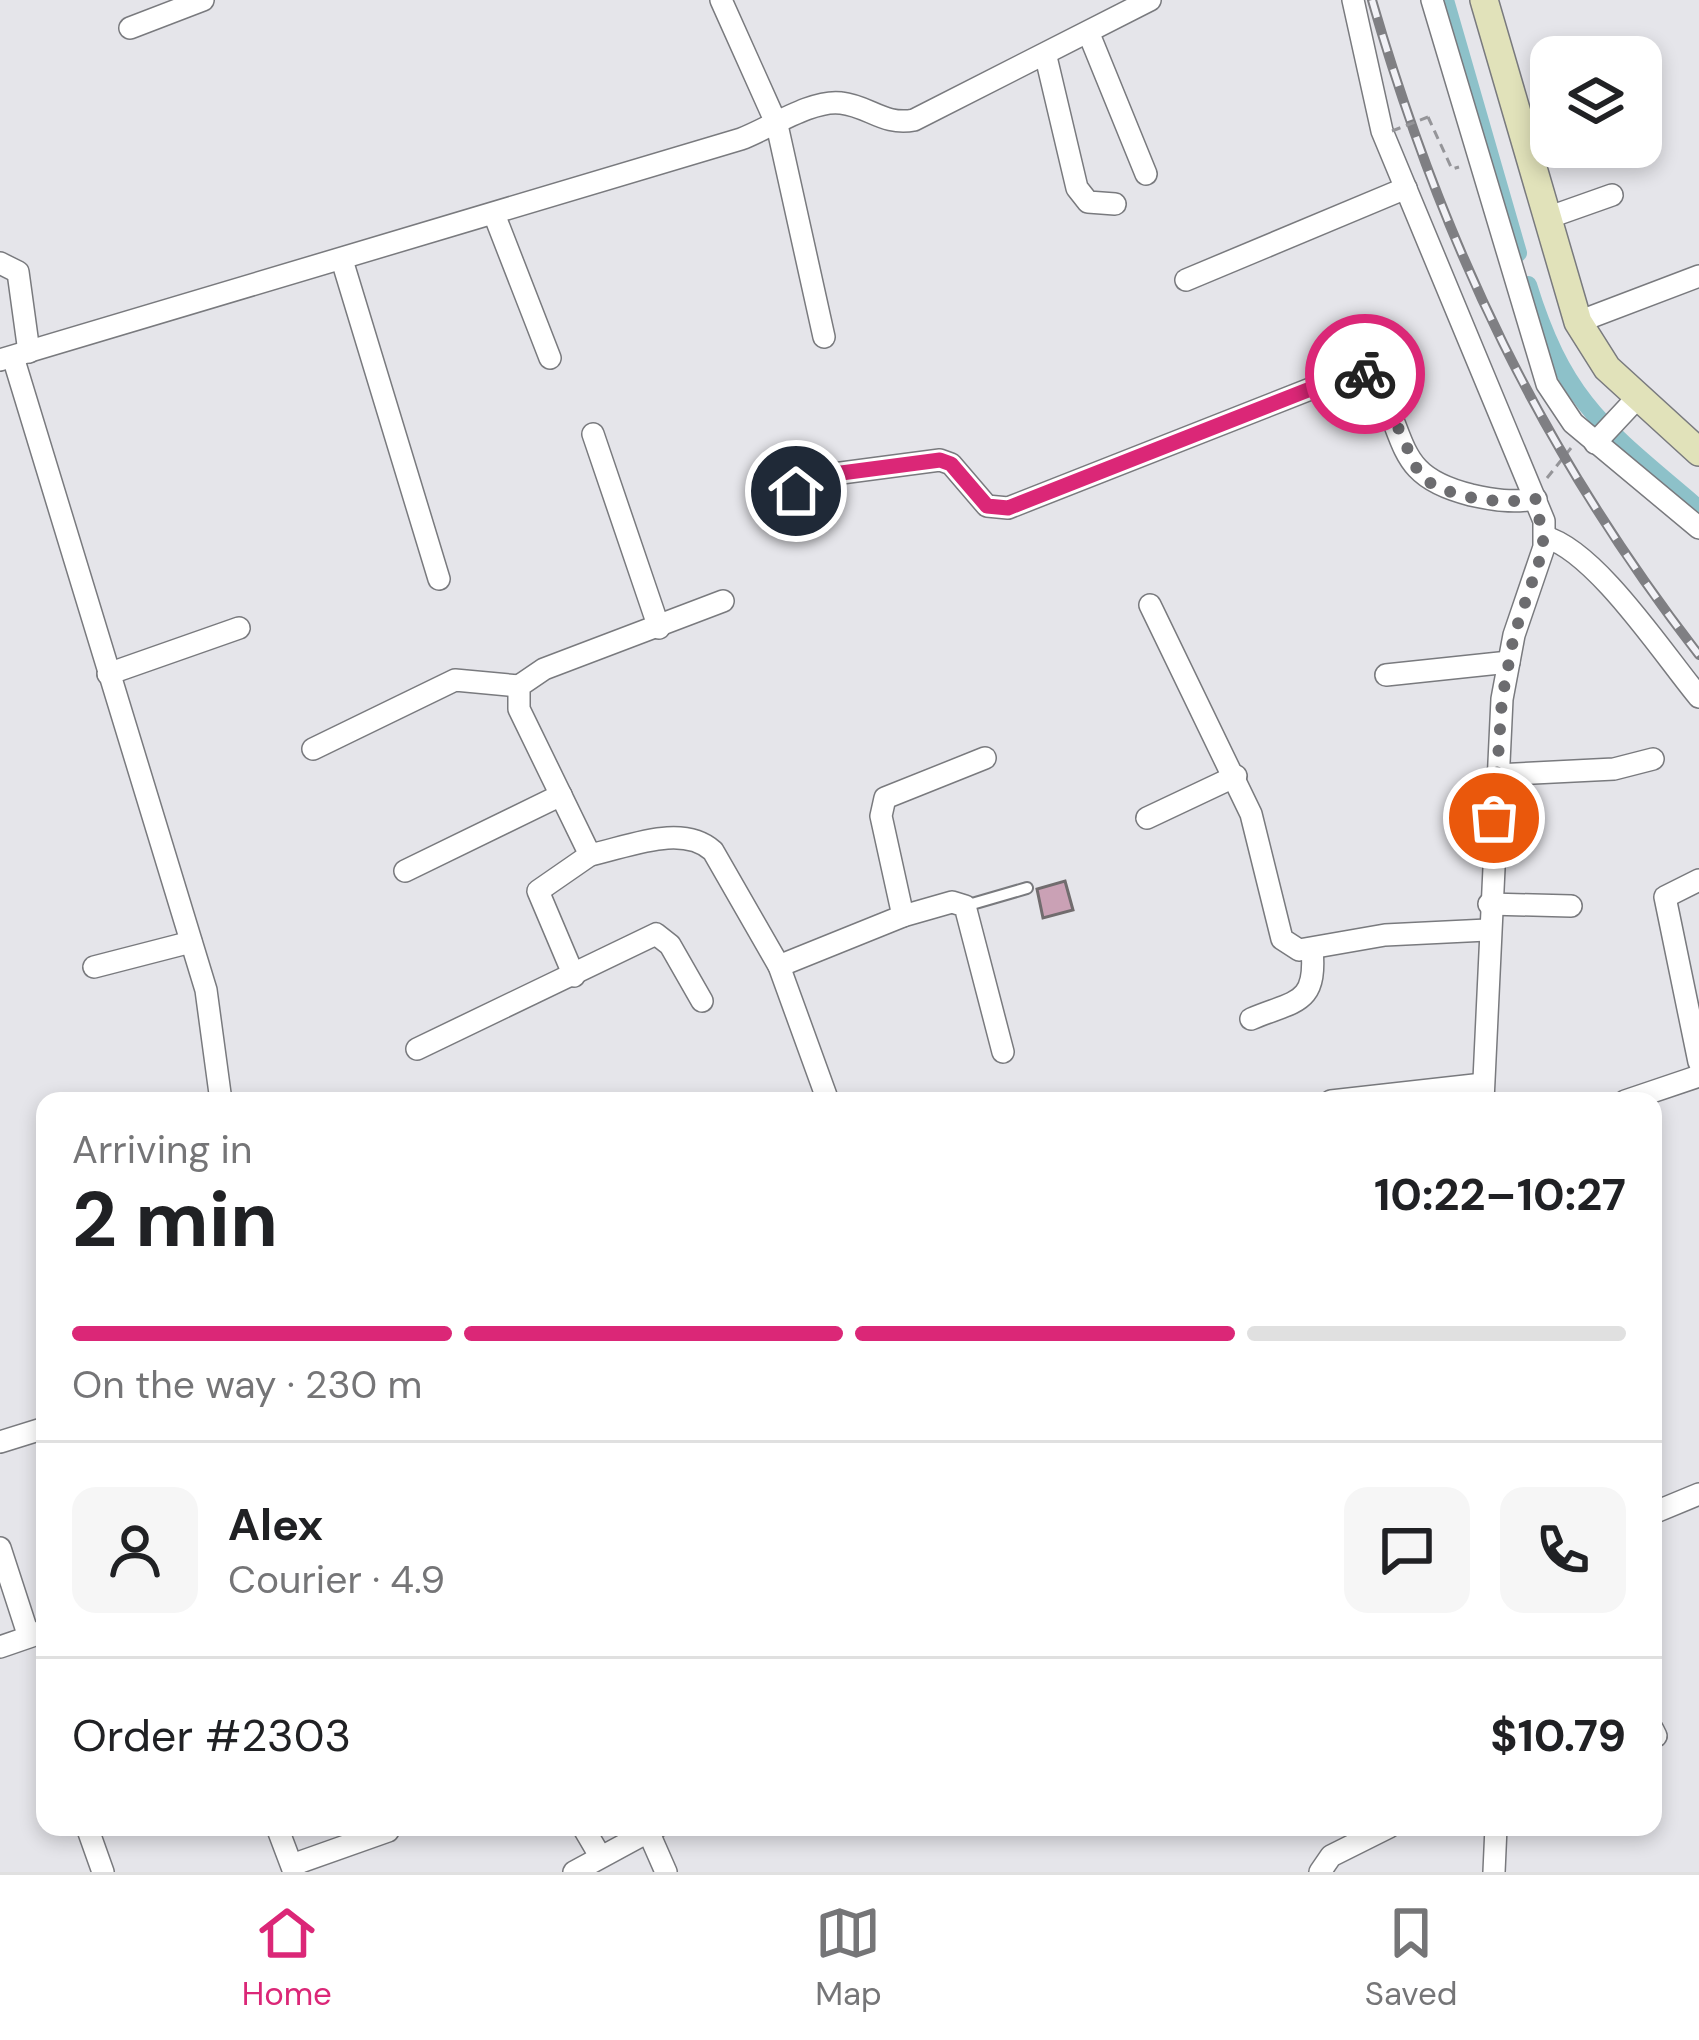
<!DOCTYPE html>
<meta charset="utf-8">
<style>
body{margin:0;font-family:"DM Sans",sans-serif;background:#f6f6f6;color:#202124;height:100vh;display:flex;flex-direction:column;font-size:45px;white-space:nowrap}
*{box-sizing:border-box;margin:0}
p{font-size:39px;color:#757577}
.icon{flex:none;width:66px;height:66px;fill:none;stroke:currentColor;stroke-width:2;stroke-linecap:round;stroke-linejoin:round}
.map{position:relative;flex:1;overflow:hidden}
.details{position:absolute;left:36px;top:1092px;width:1626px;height:744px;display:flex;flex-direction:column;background:#fff;border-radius:24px;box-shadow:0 6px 18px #0003}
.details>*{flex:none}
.tools{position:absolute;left:1530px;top:36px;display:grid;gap:24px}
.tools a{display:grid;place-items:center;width:132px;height:132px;border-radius:24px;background:#fff;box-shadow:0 6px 18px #0003;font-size:60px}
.pin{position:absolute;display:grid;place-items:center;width:102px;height:102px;color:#fff;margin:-51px;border:6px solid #fff;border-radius:50%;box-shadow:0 3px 12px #0007}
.courier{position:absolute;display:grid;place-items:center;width:120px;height:120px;margin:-60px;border:9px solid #db2777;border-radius:50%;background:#fff;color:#222;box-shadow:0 3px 15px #0007}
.summary em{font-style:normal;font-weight:700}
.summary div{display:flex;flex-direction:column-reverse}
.summary{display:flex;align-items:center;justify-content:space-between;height:204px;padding:0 36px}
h1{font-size:78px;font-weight:700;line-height:90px}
.bar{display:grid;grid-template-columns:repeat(4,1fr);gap:18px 12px;align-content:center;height:144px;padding:0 36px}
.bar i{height:15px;border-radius:9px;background:#e0e0e0}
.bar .on{background:#db2777}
.bar p{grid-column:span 4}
.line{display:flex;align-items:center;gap:30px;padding:0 36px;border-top:3px solid #e0e0e0}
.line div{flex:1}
.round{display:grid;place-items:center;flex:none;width:126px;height:126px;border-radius:24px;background:#f6f6f6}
.menu{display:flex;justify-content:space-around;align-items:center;height:168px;border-top:3px solid #e0e0e0;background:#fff;font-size:33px;color:#757577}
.menu a{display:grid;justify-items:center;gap:6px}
.menu .on{color:#db2777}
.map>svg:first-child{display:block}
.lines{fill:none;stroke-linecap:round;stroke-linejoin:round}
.canal{stroke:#8dc1c9;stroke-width:18}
.building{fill:#caa1b5;stroke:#716c6e;stroke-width:3}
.lane-casing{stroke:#797a7e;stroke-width:14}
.street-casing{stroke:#797a7e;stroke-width:24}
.secondary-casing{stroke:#797a7e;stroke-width:30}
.path{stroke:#959599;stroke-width:3;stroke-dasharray:9 6;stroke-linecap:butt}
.lane{stroke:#fff;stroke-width:10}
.street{stroke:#fff;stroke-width:21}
.secondary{stroke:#e1e2ba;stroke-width:27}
.rail-casing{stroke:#7f7f83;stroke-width:10}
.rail{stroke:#f2f2f7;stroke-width:6;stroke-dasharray:18;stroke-linecap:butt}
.path-bridge{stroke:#959599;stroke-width:3;stroke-dasharray:9 6;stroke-linecap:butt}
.done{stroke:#6c6c6f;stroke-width:12;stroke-dasharray:0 21.6}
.route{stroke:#db2777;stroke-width:15}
</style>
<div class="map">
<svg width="1699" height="1872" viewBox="0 0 1699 1872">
<rect width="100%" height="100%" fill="#e5e5ea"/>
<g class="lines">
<g class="canal">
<path d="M1445 0 1518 253"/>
<path d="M1528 285C1565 405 1608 431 1699 509"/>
</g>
</g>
<path class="building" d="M1065 881 1073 910 1043 918 1037 889Z"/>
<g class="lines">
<g class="lane-casing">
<path id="lane" d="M965 906 1027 888"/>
</g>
<g class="street-casing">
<g id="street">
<path d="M721 0 777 125 824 337"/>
<path d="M1353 0 1382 131 1544 521V547L1514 635 1502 699 1483 1101"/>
<path d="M1432 0 1547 384 1573 423 1699 528"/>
<path d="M130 28 203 0"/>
<path d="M1089 34 1146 174"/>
<path d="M1046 57 1077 188 1088 202 1115 204"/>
<path d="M494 214 550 358"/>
<path d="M1547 218 1612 195"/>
<path d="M342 260 439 579"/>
<path d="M0 263 18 272 29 352"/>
<path d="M1186 280 1406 188"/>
<path d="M1578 322 1699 276"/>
<path d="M13 357 206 990 221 1101"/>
<path d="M0 360 741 139C768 129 812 99 841 103 869 106 884 126 914 120L1150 0"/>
<path d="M593 434 659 628"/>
<path d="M1595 443 1638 397"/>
<path d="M770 495 807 488 826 475 940 460 951 464 987 506 1008 508 1351 373 1375 381C1409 441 1394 476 1471 495 1494 500 1512 503 1536 499"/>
<path d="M1545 537C1596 551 1664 655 1699 697"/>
<path d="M723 601 544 669 519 686V709L590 855C628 847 682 823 713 851L779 966 828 1101"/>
<path d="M1150 605 1251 814 1282 939 1299 950 1385 935 1487 930"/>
<path d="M108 674 239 628"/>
<path d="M1386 675 1509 662"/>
<path d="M313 749 455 680 519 686"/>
<path d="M1496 775 1614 769 1653 759"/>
<path d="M1147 818 1236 776"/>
<path d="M405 871 561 795"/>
<path d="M1699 880 1665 897 1699 1062"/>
<path d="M1489 904 1571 906"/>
<path d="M903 916 952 902 965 906 1003 1052"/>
<path d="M779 966 903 916 881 816 885 798 985 758"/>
<path d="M94 967 191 942"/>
<path d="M574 976 538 891 590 855"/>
<path d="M1251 1019C1296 1000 1317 1005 1312 949"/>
<path d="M417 1049 656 934 670 945 702 1001"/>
<path d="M1331 1101 1483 1084"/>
<path d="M1625 1101 1699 1076"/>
<path d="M0 1442 45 1428"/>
<path d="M1653 1513 1699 1494"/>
<path d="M0 1548 27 1631 45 1635"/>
<path d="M0 1647 32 1636"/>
<path d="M1653 1730 1656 1736"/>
<path d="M87 1827 103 1872"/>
<path d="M277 1827 294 1872"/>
<path d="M583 1827 600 1856"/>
<path d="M648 1831 666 1872"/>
<path d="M292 1865 388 1831"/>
<path d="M574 1872 657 1827"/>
<path d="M1320 1872 1331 1856 1389 1827"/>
<path d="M1494 1872 1496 1827"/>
</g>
</g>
<g class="secondary-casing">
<path id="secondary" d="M1484 0 1578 322 1607 368 1699 452"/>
</g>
<g class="path">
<path d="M1428 117 1452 169 1459 167"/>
<path d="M1547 478 1571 448"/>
</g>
<use href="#lane" class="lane"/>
<use href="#street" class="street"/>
<use href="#secondary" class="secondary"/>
<g class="rail-casing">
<path id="rail" d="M1372 0C1443 246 1542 452 1699 655"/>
</g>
<use href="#rail" class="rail"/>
<path class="path-bridge" d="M1392 131 1428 117"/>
</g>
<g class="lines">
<path class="done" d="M1365 374 1382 392 1420 476C1449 499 1501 505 1536 499L1544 547 1514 635 1502 699 1494 818"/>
<path class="route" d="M796 491 826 475 940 460 951 464 987 506 1008 508 1351 373 1365 374"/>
</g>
</svg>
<div class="tools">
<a><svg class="icon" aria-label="layers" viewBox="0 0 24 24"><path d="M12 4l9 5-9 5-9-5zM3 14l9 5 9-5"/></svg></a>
</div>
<div class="pin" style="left:1494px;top:818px;background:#ea580c"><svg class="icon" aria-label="bag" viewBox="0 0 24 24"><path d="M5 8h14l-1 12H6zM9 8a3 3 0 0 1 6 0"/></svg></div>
<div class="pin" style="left:796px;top:491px;background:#1f2937"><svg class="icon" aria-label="home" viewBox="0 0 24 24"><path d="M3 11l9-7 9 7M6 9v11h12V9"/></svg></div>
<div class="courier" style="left:1365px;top:374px"><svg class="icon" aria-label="bike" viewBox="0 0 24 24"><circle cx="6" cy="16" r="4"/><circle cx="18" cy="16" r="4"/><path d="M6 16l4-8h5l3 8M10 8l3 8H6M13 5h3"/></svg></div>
<section class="details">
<div class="summary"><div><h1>2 min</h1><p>Arriving in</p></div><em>10:22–10:27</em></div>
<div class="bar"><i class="on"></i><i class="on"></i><i class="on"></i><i></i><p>On the way · 230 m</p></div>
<div class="line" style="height:216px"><a class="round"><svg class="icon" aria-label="person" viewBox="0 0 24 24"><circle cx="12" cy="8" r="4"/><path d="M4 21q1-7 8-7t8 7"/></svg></a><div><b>Alex</b><p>Courier · 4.9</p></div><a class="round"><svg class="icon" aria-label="chat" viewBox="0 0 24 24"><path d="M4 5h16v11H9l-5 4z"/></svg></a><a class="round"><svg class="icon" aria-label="phone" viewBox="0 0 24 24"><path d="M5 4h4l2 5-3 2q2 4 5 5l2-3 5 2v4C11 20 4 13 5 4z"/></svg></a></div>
<div class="line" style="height:156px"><div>Order #2303</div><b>$10.79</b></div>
</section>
</div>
<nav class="menu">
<a class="on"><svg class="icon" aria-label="home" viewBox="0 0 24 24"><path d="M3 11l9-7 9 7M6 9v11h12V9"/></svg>Home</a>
<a><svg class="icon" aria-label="map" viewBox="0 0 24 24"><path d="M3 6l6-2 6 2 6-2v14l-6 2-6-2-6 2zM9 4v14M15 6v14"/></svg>Map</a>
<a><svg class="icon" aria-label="saved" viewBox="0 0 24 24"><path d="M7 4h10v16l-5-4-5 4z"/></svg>Saved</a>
</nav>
